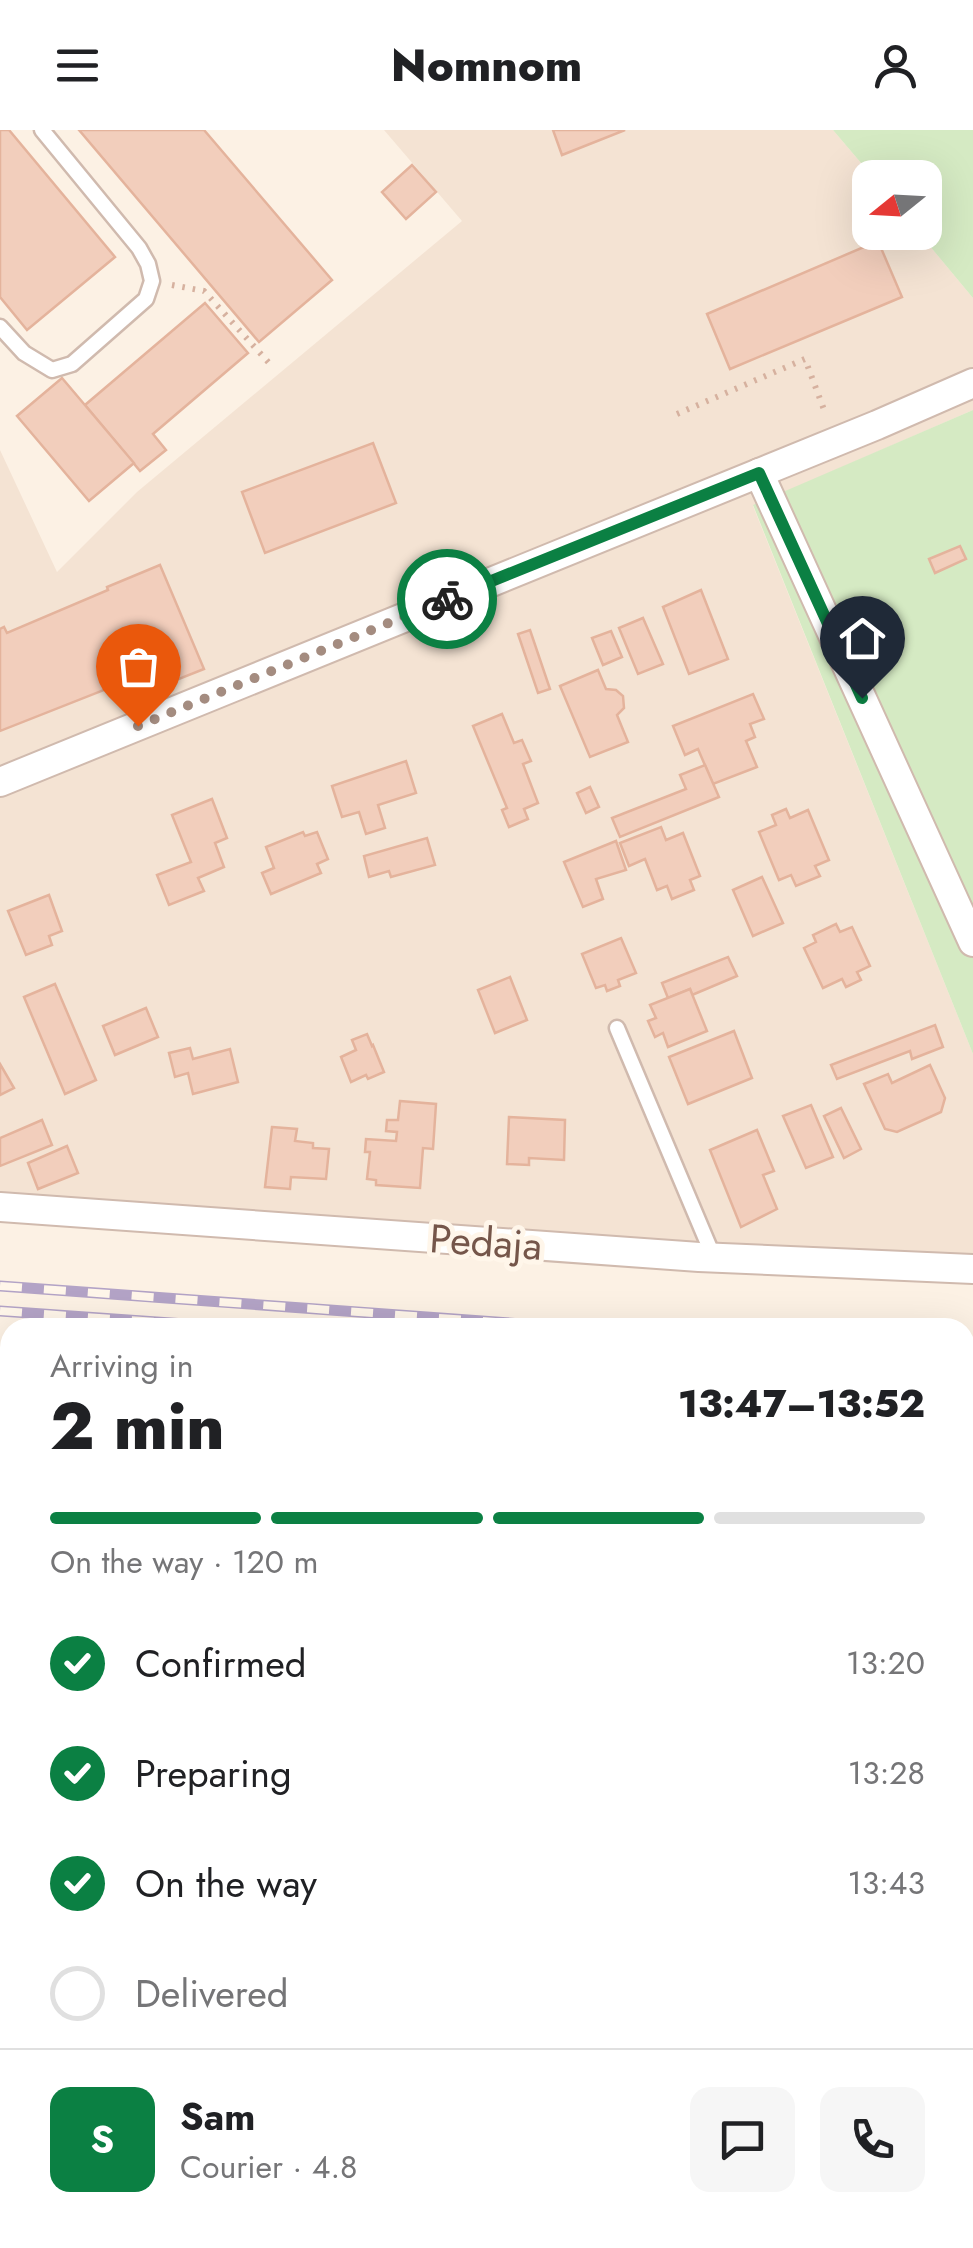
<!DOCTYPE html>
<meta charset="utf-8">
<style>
body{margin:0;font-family:Jost,sans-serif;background:#f6f6f6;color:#202124;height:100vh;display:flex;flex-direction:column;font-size:38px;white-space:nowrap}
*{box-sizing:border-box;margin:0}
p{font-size:32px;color:#757577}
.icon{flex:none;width:55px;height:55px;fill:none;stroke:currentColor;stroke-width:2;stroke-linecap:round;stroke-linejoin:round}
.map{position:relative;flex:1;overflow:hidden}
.panel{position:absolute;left:0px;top:1188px;width:975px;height:932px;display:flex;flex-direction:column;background:#fff;border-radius:30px 30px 0 0;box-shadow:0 10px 40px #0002}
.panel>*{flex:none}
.needle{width:65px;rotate:252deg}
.buttons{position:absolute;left:852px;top:30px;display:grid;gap:20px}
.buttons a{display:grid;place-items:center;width:90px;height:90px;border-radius:20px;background:#fff;box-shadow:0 10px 40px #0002;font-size:50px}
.pin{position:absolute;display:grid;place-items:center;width:85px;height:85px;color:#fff;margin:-102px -42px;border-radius:50% 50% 50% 0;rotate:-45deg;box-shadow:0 0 10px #0007}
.pin .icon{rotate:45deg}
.courier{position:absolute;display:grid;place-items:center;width:100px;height:100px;margin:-50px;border:8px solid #0b8043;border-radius:50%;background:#fff;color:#222;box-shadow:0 2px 12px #0007}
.headline em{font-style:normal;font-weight:800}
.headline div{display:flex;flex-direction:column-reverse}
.headline{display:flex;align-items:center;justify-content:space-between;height:170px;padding:0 50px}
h1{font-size:65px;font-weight:800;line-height:75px}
.bar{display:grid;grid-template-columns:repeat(4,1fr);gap:15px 10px;align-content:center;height:120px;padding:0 50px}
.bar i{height:12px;border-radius:8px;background:#e0e0e0}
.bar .on{background:#0b8043}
.bar p{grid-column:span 4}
.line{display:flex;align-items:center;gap:25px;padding:0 50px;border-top:2px solid #e0e0e0}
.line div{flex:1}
.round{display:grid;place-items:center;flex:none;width:105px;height:105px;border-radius:20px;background:#f6f6f6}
ol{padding:0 50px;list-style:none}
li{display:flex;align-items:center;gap:30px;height:110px}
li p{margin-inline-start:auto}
li .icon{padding:10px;border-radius:50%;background:#0b8043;color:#fff;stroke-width:4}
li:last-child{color:#757577}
li i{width:55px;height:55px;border:5px solid #e0e0e0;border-radius:50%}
header{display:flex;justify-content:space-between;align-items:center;height:130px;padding:0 50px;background:#fff;font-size:45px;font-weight:800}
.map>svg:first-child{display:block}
.residential{fill:#f4e3d3}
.green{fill:#d5eac3}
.building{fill:#f2cebc;stroke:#e4b39c;stroke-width:2.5}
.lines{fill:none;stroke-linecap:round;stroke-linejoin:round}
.lane-casing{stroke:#d0baae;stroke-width:19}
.street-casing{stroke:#d0baae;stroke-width:32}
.path{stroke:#d6b19f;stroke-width:6;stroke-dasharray:2.5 8;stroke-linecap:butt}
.lane{stroke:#fff;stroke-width:14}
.street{stroke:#fff;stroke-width:28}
.rail-casing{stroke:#b3a3c6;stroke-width:11}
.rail{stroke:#fff6ea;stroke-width:8;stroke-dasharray:22;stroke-linecap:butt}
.done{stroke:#a48c80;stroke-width:10;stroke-dasharray:0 18}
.route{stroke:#0b8043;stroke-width:12}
.labels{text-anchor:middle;stroke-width:10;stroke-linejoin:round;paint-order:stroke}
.street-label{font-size:40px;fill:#75564a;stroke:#fff6ea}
</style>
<header><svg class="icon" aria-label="menu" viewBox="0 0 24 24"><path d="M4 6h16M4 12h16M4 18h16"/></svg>Nomnom<svg class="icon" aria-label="person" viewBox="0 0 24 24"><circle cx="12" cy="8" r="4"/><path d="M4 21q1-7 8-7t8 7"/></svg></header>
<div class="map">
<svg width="973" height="2118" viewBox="0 0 973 2118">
<rect width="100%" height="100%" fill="#fcf1e4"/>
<g class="residential">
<path d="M384 0H833L873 47 870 48V102L919 103 973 168V280L753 376 973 924V1139L0 1069V320L57 442 137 362 462 91Z"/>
<path d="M0 1234 10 1235V2110H965V1300L973 1299V2118H0Z"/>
</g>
<g class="green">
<path d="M833 0H973V168L919 103 925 102V48L873 47Z"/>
<path d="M973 280V924L753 375Z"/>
</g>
<g class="building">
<path d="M0 0H9L115 127 27 200 0 167Z"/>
<path d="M79 0H204L332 150 259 212Z"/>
<path d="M553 0H625L562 25Z"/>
<path d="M412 35 436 62 406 89 382 62Z"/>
<path d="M878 111 902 167 730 239 707 184Z"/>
<path d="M205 173 248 223 153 304 166 320 140 341 85 275Z"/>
<path d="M62 248 134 333 89 371 17 286Z"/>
<path d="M373 313 396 373 265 423 242 362Z"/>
<path d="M960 416 966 429 935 443 929 429Z"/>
<path d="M160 435 204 539 179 549 172 533 0 601V499L4 497 7 503 108 460 107 457Z"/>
<path d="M701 460 728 529 689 544 663 477Z"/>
<path d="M643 488 663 534 638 544 619 498Z"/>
<path d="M530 500 550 559 538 563 518 504Z"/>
<path d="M611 501 622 527 603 535 592 508Z"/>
<path d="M598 540 606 559 616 560 623 566 624 578 617 585 628 612 590 627 560 556Z"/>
<path d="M753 564 764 589 750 594 755 607 746 611 757 637 713 654 698 619 685 625 673 596Z"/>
<path d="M502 584 514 613 522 610 531 631 523 634 538 673 524 679 528 689 509 697 502 680 507 678 473 596Z"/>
<path d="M406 631 416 663 378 675 385 698 366 704 359 682 342 687 332 656Z"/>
<path d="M705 635 719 667 620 707 612 688 686 659 680 645Z"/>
<path d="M590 657 599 677 586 683 577 663Z"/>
<path d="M212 669 227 708 215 713 224 737 198 748 204 761 169 775 157 745 191 732 172 685Z"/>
<path d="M786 679 790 688 808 680 829 730 815 736 820 746 796 756 791 745 779 750 759 702 776 695 772 685Z"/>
<path d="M661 697 666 710 683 703 700 746 690 750 694 760 672 769 667 756 657 760 645 729 629 736 620 713Z"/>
<path d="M303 702 305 706 317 702 328 729 317 734 321 743 271 764 262 743 274 738 266 717Z"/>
<path d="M427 708 435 735 391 747 389 741 369 747 364 726Z"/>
<path d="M616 711 626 740 596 749 603 769 583 777 564 732Z"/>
<path d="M762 747 783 793 753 806 733 760Z"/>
<path d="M49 765 62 801 49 806 52 815 26 825 8 781Z"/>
<path d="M836 794 840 802 852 797 870 836 857 842 861 850 846 857 842 849 823 858 804 818 816 812 813 805Z"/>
<path d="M621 808 636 843 618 850 620 856 607 861 605 855 596 858 582 824Z"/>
<path d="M728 827 737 846 692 865 690 859 668 868 662 853Z"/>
<path d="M510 847 527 890 495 903 478 860Z"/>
<path d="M55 854 96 950 65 964 24 867Z"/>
<path d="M690 859 707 901 668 917 663 903 655 907 648 891 656 888 650 875Z"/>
<path d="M146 878 158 907 115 925 103 896Z"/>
<path d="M935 895 943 917 912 929 910 921 837 949 831 935Z"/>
<path d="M734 901 752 948 688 974 669 927Z"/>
<path d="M367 904 372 916 373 915 384 942 368 949 366 945 351 952 341 927 356 920 352 910Z"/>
<path d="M190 918 193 929 230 919 238 952 193 964 188 943 175 947 169 923Z"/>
<path d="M0 934 14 958 0 965Z"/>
<path d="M930 935 945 968 941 982 897 1002 885 999 864 954 888 944 892 953Z"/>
<path d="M400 971 436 974 433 1019 423 1018 420 1058 376 1055V1050L367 1049 370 1022H365L366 1009 396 1011 397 1002 386 1001 387 990H398Z"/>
<path d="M811 975 833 1027 806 1038 783 986Z"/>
<path d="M841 978 861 1019 844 1028 824 986Z"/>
<path d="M509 987 565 990 564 1030 529 1028V1035L507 1034Z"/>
<path d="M42 990 52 1015 0 1036V1008Z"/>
<path d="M272 997 297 999 295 1011 313 1013V1018L329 1019 326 1049 291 1047 290 1059 265 1057Z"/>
<path d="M757 1000 774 1041 763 1045 777 1079 741 1097 710 1020Z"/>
<path d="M67 1016 78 1043 38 1059 28 1033Z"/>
<path d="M0 1607H7L6 1625H10V1668H0Z"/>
<path d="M973 1659V1698L965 1699V1660Z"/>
<path d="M972 1779 973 1822 965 1823V1780Z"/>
<path d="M10 1972V2003L0 2004V1973Z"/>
<path d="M10 2092V2110H28L29 2118H0V2093Z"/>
<path d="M630 2110H672V2111L632 2118Z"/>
</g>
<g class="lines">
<g class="lane-casing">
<g id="lane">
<path d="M0 197 24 223 52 240 72 234 146 169 152 151 148 134 139 118 42 0"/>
<path d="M617 898 714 1128"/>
</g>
</g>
<g class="street-casing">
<g id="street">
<path d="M759 343 973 812"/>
<path d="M0 652 877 295 973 253"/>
<path d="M0 1077 699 1127 973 1139"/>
<path d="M965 1488 973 1487"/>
<path d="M0 1706 10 1707"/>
<path d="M965 1883 973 1882"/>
<path d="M565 2110 566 2118"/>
</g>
</g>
<g class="path">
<path d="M172 155 204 161 269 233"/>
<path d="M677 284 805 229 826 285"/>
<path d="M0 1234 10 1235"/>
<path d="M965 1300 973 1299"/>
</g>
<use href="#lane" class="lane"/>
<use href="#street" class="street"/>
<g class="rail-casing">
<g id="rail">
<path d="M0 1156 578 1198"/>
<path d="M0 1181 242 1198"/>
<path d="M965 1225 973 1226"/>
<path d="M965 1250H973"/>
</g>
</g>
<use href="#rail" class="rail"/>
</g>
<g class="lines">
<path class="done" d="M138 596 447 469"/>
<path class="route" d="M447 469 759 343 862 568"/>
</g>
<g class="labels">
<g class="street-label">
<text transform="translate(486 1112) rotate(4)" y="14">Pedaja</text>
</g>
</g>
</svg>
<div class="buttons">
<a><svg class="needle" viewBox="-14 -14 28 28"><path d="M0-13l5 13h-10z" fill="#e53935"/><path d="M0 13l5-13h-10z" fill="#757577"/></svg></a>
</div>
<div class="pin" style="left:138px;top:596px;background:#ea580c"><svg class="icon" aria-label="bag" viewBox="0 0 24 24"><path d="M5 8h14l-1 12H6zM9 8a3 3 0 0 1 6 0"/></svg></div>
<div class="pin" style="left:862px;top:568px;background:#1f2937"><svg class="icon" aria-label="home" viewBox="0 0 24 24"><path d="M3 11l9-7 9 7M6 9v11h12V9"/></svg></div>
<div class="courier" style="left:447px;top:469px"><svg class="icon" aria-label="bike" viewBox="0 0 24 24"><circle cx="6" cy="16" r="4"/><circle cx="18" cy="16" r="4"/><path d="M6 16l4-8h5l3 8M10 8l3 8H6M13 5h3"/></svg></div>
<section class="panel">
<div class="headline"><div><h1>2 min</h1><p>Arriving in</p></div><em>13:47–13:52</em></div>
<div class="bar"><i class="on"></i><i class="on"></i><i class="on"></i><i></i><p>On the way · 120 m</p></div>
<ol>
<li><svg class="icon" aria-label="check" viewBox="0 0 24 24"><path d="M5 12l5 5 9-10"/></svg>Confirmed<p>13:20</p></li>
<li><svg class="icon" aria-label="check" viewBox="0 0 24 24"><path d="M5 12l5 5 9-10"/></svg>Preparing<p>13:28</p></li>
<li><svg class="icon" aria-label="check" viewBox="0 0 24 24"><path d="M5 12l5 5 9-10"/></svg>On the way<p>13:43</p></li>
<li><i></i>Delivered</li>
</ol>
<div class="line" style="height:180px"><b class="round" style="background:#0b8043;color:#fff">S</b><div><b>Sam</b><p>Courier · 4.8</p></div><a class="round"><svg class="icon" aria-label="chat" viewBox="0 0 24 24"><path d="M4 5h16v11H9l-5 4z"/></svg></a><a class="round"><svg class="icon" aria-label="phone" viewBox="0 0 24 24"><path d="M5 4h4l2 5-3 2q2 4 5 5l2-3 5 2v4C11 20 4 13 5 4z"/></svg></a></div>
</section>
</div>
